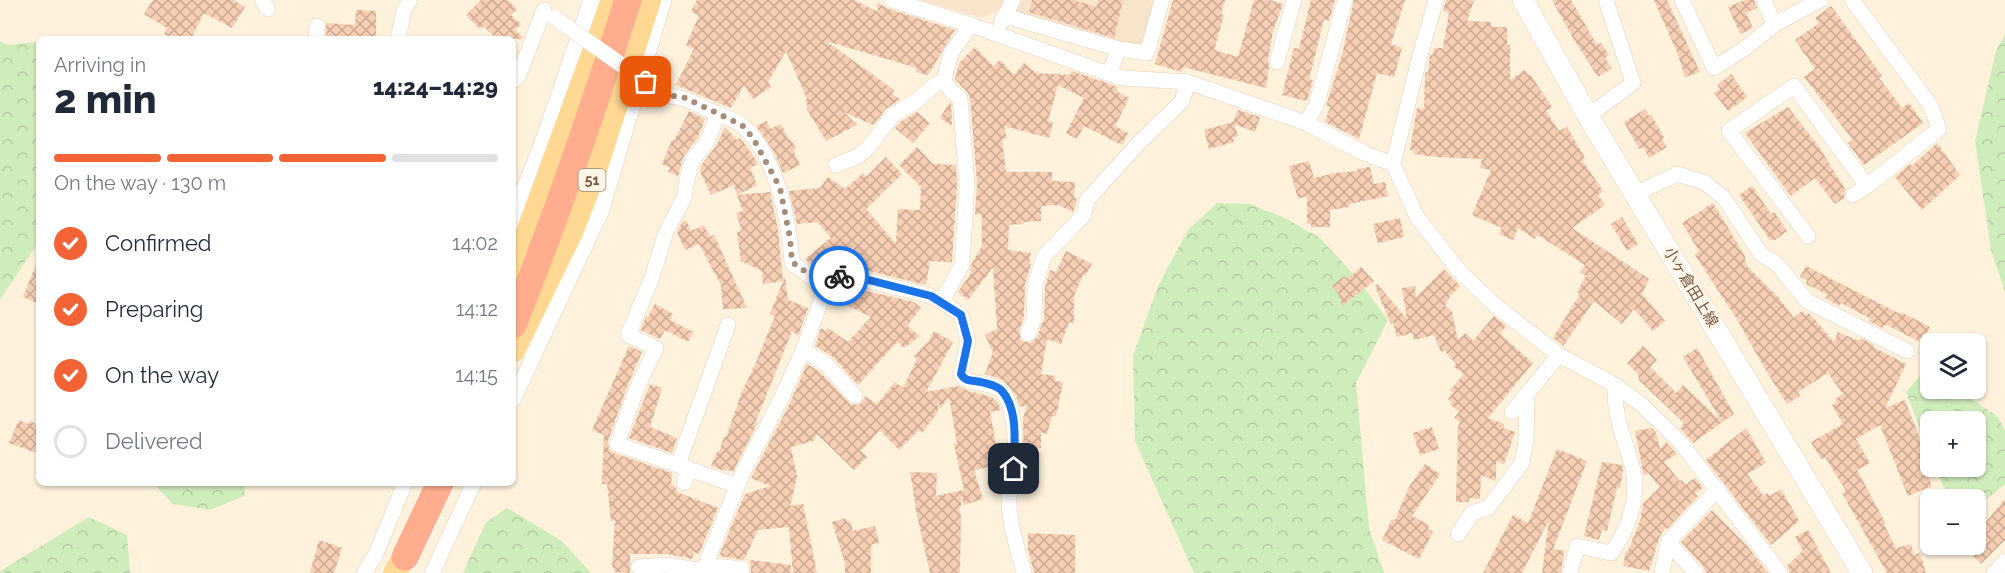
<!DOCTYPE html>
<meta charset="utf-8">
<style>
body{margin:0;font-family:Raleway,"Noto Sans JP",sans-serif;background:#f6f6f7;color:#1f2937;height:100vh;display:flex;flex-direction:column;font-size:22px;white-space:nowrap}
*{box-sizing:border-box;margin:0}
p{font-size:20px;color:#747a83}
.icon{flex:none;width:33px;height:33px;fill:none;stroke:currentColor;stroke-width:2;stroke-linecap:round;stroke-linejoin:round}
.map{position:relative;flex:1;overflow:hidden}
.panel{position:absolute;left:36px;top:36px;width:480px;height:450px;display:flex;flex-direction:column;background:#fff;border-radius:9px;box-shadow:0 2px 4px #0004}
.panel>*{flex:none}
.controls{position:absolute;left:1920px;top:333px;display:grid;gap:12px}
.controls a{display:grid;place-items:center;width:66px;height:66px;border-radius:9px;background:#fff;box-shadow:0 2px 4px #0004;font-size:30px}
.pin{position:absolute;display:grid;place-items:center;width:51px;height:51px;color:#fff;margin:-26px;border-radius:12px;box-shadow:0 3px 9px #0006}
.courier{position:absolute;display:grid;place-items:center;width:60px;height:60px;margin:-30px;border:4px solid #1a73e8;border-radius:50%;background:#fff;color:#222;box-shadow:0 2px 8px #0007}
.headline em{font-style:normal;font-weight:800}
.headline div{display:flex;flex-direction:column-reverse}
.headline{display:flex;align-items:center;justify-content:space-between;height:102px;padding:0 18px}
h1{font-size:39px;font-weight:800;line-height:45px}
.bar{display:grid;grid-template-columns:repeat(4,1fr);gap:9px 6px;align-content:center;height:72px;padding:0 18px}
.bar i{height:8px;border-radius:4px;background:#e0e1e3}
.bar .active{background:#f46336}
.bar p{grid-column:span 4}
ol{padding:0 18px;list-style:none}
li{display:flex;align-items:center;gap:18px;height:66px}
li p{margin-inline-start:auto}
li .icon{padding:6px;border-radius:50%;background:#f46336;color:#fff;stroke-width:4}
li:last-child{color:#747a83}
li i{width:33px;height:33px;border:3px solid #e0e1e3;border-radius:50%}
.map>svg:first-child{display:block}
.residential{fill:#f7e4cb}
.forest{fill:url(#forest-crowns)}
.building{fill:url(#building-cross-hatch)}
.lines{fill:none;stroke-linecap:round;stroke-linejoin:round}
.street-casing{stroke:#e5cfbc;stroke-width:16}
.secondary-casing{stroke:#ead0b8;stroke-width:22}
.primary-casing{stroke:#fff;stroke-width:26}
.highway-casing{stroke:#fff;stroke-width:28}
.street{stroke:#fff;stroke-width:15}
.secondary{stroke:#fff;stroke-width:21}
.primary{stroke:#ffd994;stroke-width:24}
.highway{stroke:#ffad8e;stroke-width:27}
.street-bridge-casing{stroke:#e5cfbc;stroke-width:16;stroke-linecap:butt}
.street-bridge{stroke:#fff;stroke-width:15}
.done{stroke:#a68d7a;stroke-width:6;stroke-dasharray:0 10.8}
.route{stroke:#1a73e8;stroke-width:8}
.labels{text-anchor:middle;stroke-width:6;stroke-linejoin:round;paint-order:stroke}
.shield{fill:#fff5e6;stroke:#9f8675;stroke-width:1.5}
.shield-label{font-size:14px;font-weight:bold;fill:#765644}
.street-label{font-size:15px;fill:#765644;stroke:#fff5e6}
</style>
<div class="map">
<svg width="2005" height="573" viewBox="0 0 2005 573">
<defs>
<pattern id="forest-crowns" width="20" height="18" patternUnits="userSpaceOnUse" patternTransform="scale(1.5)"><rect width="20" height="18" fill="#cfecbb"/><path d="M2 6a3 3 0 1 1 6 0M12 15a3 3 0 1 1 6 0" fill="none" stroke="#b5cca2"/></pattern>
<pattern id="building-cross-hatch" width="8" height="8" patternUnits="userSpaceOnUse" patternTransform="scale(1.5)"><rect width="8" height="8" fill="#f6ceb3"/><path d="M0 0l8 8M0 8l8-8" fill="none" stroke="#ccaa93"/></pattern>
</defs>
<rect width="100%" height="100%" fill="#fef2dd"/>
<path class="residential" d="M921 0H1154L1142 47 1122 45 1001 9 982 18Z"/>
<g class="forest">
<path d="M2005 34V292L1991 250 1975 141 1996 51Z"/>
<path d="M0 41 8 45 39 42V241L0 300Z"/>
<path d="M1217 203 1250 204 1287 219 1320 238 1356 277 1388 320 1356 383 1369 528 1384 573H1194L1135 441 1133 356 1158 286 1188 230Z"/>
<path d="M1927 368 1930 370V388L1957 389 1998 417 2005 431V484L1976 508V500L1957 499 1943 486 1935 467 1976 466V422H1930V454L1906 392Z"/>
<path d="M153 483H245L244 496 210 510 173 504Z"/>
<path d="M507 508 562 541 591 573H463L486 522Z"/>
<path d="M89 517 127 535 130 573H0V571Z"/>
</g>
<g class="building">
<path d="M153 0H233L245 7 232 28 204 13 191 39H174L164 34 167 28 144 14Z"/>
<path d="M481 0H508L517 9 511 15 521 24 515 30 523 37 522 39H497L483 26 480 29 466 15Z"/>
<path d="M697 0H854L878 12 877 3 889 9 955 30 928 75 916 72 917 68 826 41 894 90 892 94 900 99 886 109 873 125 844 112 857 125 826 141 806 108 808 107 805 100 807 99 786 51 768 82 771 87 753 99 744 85 731 108 676 85 694 49 686 45 699 16 691 11Z"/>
<path d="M1032 0H1073L1097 7 1098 0H1123L1114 38 1029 12Z"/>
<path d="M1173 0H1225L1221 14 1224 15 1214 50 1238 57 1254 0H1270L1283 4 1273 31 1268 60 1269 67 1266 88 1183 67 1182 72 1155 64Z"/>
<path d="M1311 0H1335L1329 21 1324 19 1309 79 1313 80 1307 101 1282 95 1294 48 1299 49Z"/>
<path d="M1354 0H1405L1391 44 1402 48 1394 77 1377 73 1359 139 1325 122 1330 107 1326 106 1342 55Z"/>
<path d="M1446 0H1474L1467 21 1491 22V27H1507V45H1510V80L1525 70 1528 75 1530 74 1552 107 1546 111 1559 131 1567 127 1585 158 1582 160 1603 191 1598 195 1605 205 1572 228 1649 279 1642 294 1665 321 1653 331 1634 309 1622 324 1594 301 1563 346 1553 338 1580 294 1577 292 1586 276 1580 272 1585 265 1538 235 1535 239 1518 228 1513 240 1499 234 1502 228 1472 215 1491 170 1480 168 1482 159 1436 157 1414 154 1415 151 1410 150 1417 108 1424 109 1425 75 1426 72 1428 73 1430 55H1433L1434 48H1443L1449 13 1443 11Z"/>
<path d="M1552 0H1571L1597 45 1601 43 1609 55 1605 58 1612 68 1598 77 1573 38Z"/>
<path d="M1654 0H1667L1700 72 1685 77 1677 52Z"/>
<path d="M1745 0H1754L1757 8 1746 13 1753 28 1740 34 1728 7Z"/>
<path d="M1831 6 1882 76 1879 78 1902 108 1909 103 1923 123 1864 165 1848 143 1853 140 1804 77 1815 69 1795 40 1819 23 1815 18Z"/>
<path d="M356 10 376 11V39H326V23L355 25Z"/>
<path d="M975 47 993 66 1000 60 1014 75 1024 63 1036 73 1070 75 1072 71 1118 87 1116 91 1129 98 1115 126 1128 133 1122 145 1084 126 1077 139 1066 133 1084 98 1058 85 1048 121 1053 122 1049 138 1004 126 1007 138 1002 139 1006 172H1052V181L1075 182 1074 198 1077 199 1073 212 1058 205 1041 206V221L1023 222V224L1009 225 1008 250 1031 253 1029 263 1031 264 1025 284 1024 316 1019 331 1021 341 1030 343 1037 337 1044 319 1045 287 1050 270 1056 272 1066 251 1092 264 1085 276 1083 275 1074 296V324L1069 322 1061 344 1047 339 1041 374 1055 376V381L1063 382 1056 416H1052L1047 434 1041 432V448H1037V459H1032V463H1024L1023 419 1027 405 1020 407 1015 394 1003 380 985 374 993 352 985 335 997 329 993 267 968 300 958 292 972 272 970 271 972 263 982 246V214L975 215 977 183 970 97 968 93 955 79 959 63Z"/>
<path d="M1731 74 1747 97 1728 111 1714 93 1720 89 1717 85Z"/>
<path d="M950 102 951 103 952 126 940 118Z"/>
<path d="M1788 107 1819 147 1845 189 1844 198 1835 204 1815 178 1791 196 1745 133Z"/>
<path d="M1645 109 1649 116 1651 115 1664 137 1662 139 1667 147 1649 158 1643 147 1639 149 1624 122Z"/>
<path d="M1238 110 1260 117 1255 132 1234 124 1238 136 1233 138 1234 142 1209 149 1204 130 1233 122Z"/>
<path d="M689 111 705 119 698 137 684 156 678 176 668 172 670 168 662 164 672 140 674 141Z"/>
<path d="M917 112 930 123 913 143 895 128 900 122Z"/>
<path d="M767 121 770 129 781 124 788 139 790 138 796 149 793 150 800 165 783 173 773 150 756 126Z"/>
<path d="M725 127 737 140 740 138 756 160 758 164 750 168 757 185 737 195 734 185 711 195 700 171 702 164 716 146Z"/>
<path d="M1937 143 1960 175 1922 210 1895 177 1910 164 1912 166Z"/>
<path d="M917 147 933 164 956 165 957 184 952 262 930 261 926 285 845 265 854 246 823 273 808 262 805 259 831 238 818 222 797 224 789 191 820 188 828 177 845 189 863 173 866 177 886 157 902 174 866 209 896 244 898 209 920 210 921 187 899 165Z"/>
<path d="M1309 161 1314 178 1335 173 1358 171 1357 169 1370 167 1374 184 1385 182 1388 196 1349 204V207L1330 210V227H1311V224H1307V196L1298 199 1289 166Z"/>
<path d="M1752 186 1771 214 1774 212 1787 231 1775 240H1770L1739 195Z"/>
<path d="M770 192 778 229 783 281 785 278 788 300 808 308 798 336 792 331 754 426 759 420 733 472 726 469 725 471 711 466 717 452H719L724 437H726L742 392 755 365 775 316 770 314 783 281 763 284 762 271 741 261 737 232 742 231 736 213 743 211 737 195Z"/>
<path d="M1713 203 1745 256 1746 265 1778 297 1794 318 1802 311 1806 315 1809 313 1834 342 1838 332 1859 341 1860 338 1874 345 1873 347 1906 364 1885 408 1905 400 1930 465 1925 468 1932 486 1908 496 1880 425 1856 439 1870 463 1857 470 1886 524 1884 525 1896 548 1911 544 1914 555 1920 553 1926 573H1887L1842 493 1846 491 1825 457 1821 459 1811 442 1843 424 1832 405 1837 402 1835 399 1843 394 1828 373 1798 392 1800 396 1787 404 1765 369 1738 321 1695 255 1699 251 1682 223Z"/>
<path d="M1622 217 1638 244 1627 251 1611 224Z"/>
<path d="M1400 218 1404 237 1378 243 1373 224Z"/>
<path d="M686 220 691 231 704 225 710 237 714 235 747 308 723 309 721 285 699 244 685 250 677 232 682 222Z"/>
<path d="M38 259H39V304L23 297Z"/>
<path d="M1806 266 1900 314 1901 312 1930 327 1922 343 1887 325H1884L1882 328 1869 321 1871 319 1841 303 1839 306 1825 298 1828 295 1806 284 1807 280 1800 277Z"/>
<path d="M1361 267 1374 281 1342 306 1339 295 1332 286 1344 276 1346 278 1351 276Z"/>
<path d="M1444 269 1460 286 1450 296 1445 306 1452 312 1458 340 1466 333 1473 341 1494 316 1506 326 1500 334 1533 363 1488 418 1504 424 1503 428 1515 432 1504 464 1496 461V481L1481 475 1480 499 1469 498V502H1456L1458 427 1460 422 1454 418 1459 412 1450 404 1452 403 1448 399 1453 393 1450 390 1464 374 1454 367 1456 364 1444 350 1441 352 1434 335 1414 340 1413 333 1397 337 1393 322 1391 324 1375 286 1377 284 1407 319 1402 288 1415 286 1416 297Z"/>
<path d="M841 285 914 302 921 308 907 326 920 336 904 348 897 342 858 385 833 357 815 346 821 328 826 331 828 328 848 342 871 317 832 298 834 292Z"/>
<path d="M655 304 673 314 670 320 693 332 688 342 665 330 660 339 641 330 646 316 648 317Z"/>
<path d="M934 331 953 342 926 392 959 386 968 391 992 397 998 403 1001 410 990 412 1000 465 974 470 983 499 964 505 961 495V506L959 507 961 517 960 573H930L917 515 910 472 937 473 936 496 964 490 954 444 957 443 949 397 940 409 938 401V412L922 433 919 430 899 450 880 430 861 451 867 457 854 470 817 434 813 441 791 447 797 477 790 506 803 504 817 573H793L789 527 758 530 744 560 719 556 745 494 770 486 751 478 790 403 807 364 820 372 851 405 861 404 865 396 877 404 895 382 903 388 917 359 914 357 927 342 928 343Z"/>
<path d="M629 346 642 352 627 387 608 441 609 450 614 453 672 473 671 485 675 486 677 492 718 508 699 554 694 552 692 559 667 554H630V573L614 572V568H612L615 520 611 521 607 484H602L604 435 592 430Z"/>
<path d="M1643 346 1657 360 1650 367 1676 393 1683 385 1722 422 1683 357 1697 348 1734 414 1693 443 1680 428 1684 423 1639 380 1638 374 1627 363Z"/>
<path d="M650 384 662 388 650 427 677 438 672 453 629 438Z"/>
<path d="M19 420 28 424 30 421 39 425V454L9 443Z"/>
<path d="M1432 427 1439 449 1420 455 1413 433Z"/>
<path d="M1652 428 1656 433 1660 449 1666 442 1677 454 1664 462 1680 481 1682 480 1685 485 1695 478 1703 488 1695 493 1698 496 1667 529 1665 528 1659 538 1649 571 1623 566 1626 551H1628L1642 516 1641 515 1643 504 1660 487 1648 473 1644 476 1635 431Z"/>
<path d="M1746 428 1766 463 1747 474 1764 496 1767 493 1770 496 1781 489 1799 521 1771 545 1706 460Z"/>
<path d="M1557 449 1587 461 1553 549 1564 551 1561 573H1542L1549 520 1522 573H1483L1513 515 1528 523Z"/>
<path d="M1602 462 1622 465 1623 470 1620 488 1617 487 1607 531 1602 530 1599 540 1584 536Z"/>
<path d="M1425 464 1440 474 1412 516 1429 525 1428 529 1433 532 1419 559 1382 540 1392 519 1395 520 1409 487Z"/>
<path d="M2005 499V540L1981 564 1962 544H1976V534Z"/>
<path d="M1712 510 1748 547 1768 573H1706L1703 566 1681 542Z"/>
<path d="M846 518 847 522 850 521 853 531 875 526 879 543 871 545V573H845V563L832 522Z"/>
<path d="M1808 530 1831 573H1790L1787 566 1803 551 1795 537Z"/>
<path d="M1028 533 1075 535V573H1034L1028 550Z"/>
<path d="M319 540 342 548 334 573H310Z"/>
<path d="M750 560 791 565V573H751Z"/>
</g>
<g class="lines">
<g class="street-casing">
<g id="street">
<path d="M262 0 268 9"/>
<path d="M892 0 971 25 1109 74 1123 78 1188 82 1306 123 1366 154 1393 164 1417 217 1461 273 1495 305 1559 355 1615 385 1642 405 1681 443 1780 573"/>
<path d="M1682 0 1714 68 1744 49 1774 25 1820 0"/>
<path d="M1764 0 1774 25"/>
<path d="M1005 16 1119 49"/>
<path d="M1001 23 1013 0"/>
<path d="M316 39 317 26"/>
<path d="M398 39 404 10 410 0"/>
<path d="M1277 62 1294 0"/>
<path d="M1109 74 1119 49 1147 53 1162 0"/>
<path d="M513 81 518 77 544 10"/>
<path d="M664 95C683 97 693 102 711 111 721 116 736 119 744 127 777 158 789 219 792 263L826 287"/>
<path d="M718 114 707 142 693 159 687 179 684 198 666 232 651 280 628 335 656 348 636 390 617 444 738 486"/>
<path d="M1588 116 1633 83 1606 0"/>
<path d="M1306 123 1316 106 1345 0"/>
<path d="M1393 164 1420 55 1436 0"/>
<path d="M836 165 856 157 867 149 893 115 916 101 936 84 944 81"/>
<path d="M1635 194 1677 174 1704 182 1724 198 1761 254 1777 264 1807 301 1907 351"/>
<path d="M1853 195 1867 186"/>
<path d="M513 216 542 143 591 0"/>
<path d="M1808 236 1729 131 1794 86 1867 186 1939 129 1931 106 1852 0"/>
<path d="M942 301 962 265 967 184 960 98 951 91 944 81 951 53 971 25"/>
<path d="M1028 334 1034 318 1035 285 1044 256 1084 215 1087 200 1138 144 1182 101 1188 82"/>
<path d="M803 350 826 364 855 396"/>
<path d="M513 400 602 210 664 0"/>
<path d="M1512 412 1559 355"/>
<path d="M678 465 728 325"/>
<path d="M684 483 688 468"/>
<path d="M1458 534 1472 513 1488 508 1522 463 1526 440 1527 395"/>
<path d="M1668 542 1696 573"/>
<path d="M705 565 742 569 741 573"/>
<path d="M639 567 667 565 703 571"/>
<path d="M364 573 375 556 405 483"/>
<path d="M432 573 474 483"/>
<path d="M702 573 744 470 781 399 803 350 826 287 836 276 845 275 931 296 942 301 961 315 968 341 961 374C969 389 997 377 1007 399 1016 419 1016 447 1014 468 1013 479 1009 489 1009 500 1009 524 1018 550 1024 573"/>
<path d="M1570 573 1577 546 1611 553C1627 531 1638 503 1634 475 1633 467 1630 460 1628 452 1620 428 1614 410 1615 385"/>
<path d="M1662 573 1668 542 1718 489"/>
<path d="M1994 573 2005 561"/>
</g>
</g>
<g class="secondary-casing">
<path id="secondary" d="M1523 0 1588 116 1862 573"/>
</g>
<g class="primary-casing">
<g id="primary">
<path d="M513 273 613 0"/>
<path d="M513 351 572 230 594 173 649 0"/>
<path d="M395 573 414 540"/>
</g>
</g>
<g class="highway-casing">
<g id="highway">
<path d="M513 325C556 218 593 110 628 0"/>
<path d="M405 557 440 483"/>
</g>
</g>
<use href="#street" class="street"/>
<use href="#secondary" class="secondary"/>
<use href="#primary" class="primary"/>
<use href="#highway" class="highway"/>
<g class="street-bridge-casing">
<path id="street-bridge" d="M555 18 664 95"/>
</g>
<use href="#street-bridge" class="street-bridge"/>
</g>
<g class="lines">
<path class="done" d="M646 82 663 95 683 97 742 125 753 138 780 188 790 238 792 262 826 286 830 280 839 276"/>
<path class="route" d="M839 276 861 278 931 296 961 315 968 341 961 374C965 382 972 380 981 382 988 384 997 385 1002 391 1019 410 1014 446 1014 469"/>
</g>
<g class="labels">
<rect class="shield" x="578.5" y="169" width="27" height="22" rx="4.5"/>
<g class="shield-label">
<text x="592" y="185">51</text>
</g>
<g class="street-label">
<text transform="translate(1691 287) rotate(59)" y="5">小ヶ倉田上線</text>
</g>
</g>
</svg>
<div class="controls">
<a><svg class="icon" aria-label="layers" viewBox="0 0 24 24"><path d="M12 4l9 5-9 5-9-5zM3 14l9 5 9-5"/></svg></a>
<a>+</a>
<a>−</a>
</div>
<div class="pin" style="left:646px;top:82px;background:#ea580c"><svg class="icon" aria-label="bag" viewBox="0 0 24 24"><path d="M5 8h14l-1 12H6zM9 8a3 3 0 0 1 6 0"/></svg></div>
<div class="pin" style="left:1014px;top:469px;background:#1f2937"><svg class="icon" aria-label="home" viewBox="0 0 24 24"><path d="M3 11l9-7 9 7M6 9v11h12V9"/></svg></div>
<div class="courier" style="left:839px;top:276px"><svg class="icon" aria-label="bike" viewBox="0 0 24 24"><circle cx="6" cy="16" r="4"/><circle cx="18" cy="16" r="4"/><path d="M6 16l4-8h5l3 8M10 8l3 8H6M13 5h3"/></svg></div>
<section class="panel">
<div class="headline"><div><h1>2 min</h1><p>Arriving in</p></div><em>14:24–14:29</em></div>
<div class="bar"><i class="active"></i><i class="active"></i><i class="active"></i><i></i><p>On the way · 130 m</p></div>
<ol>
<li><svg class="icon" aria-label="check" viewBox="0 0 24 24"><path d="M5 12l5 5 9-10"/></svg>Confirmed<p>14:02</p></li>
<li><svg class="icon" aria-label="check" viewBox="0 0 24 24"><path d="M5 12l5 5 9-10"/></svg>Preparing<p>14:12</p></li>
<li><svg class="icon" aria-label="check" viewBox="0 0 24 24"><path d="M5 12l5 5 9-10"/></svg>On the way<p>14:15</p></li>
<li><i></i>Delivered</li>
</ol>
</section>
</div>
